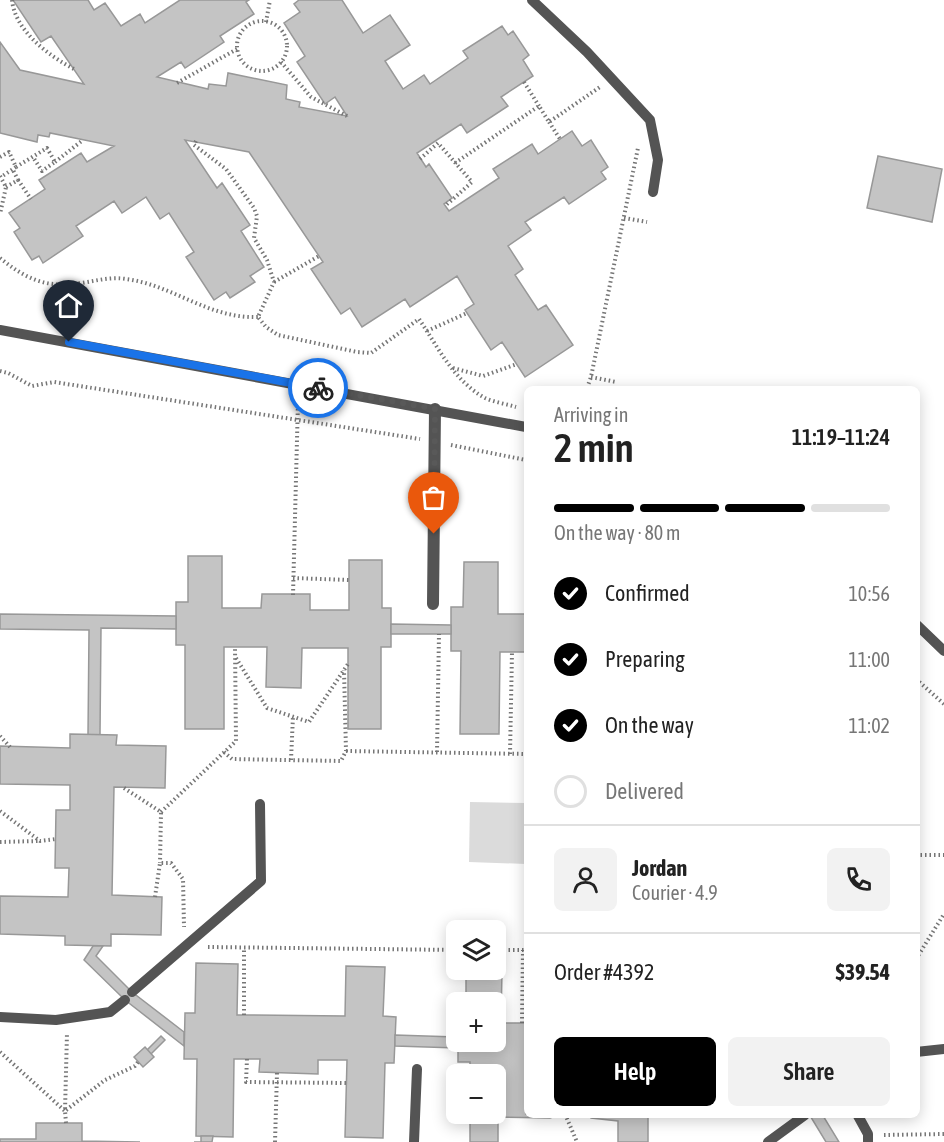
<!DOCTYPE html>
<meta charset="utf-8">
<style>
body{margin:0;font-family:"Asap Condensed",sans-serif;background:#f2f2f2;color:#222;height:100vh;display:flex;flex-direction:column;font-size:22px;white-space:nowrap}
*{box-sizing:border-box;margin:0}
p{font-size:20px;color:#767676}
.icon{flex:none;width:33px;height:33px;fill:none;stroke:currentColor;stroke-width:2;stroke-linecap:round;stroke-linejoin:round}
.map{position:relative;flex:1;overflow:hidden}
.drawer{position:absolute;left:524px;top:386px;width:396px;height:732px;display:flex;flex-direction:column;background:#fff;border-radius:9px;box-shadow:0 3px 15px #0003}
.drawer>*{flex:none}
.tools{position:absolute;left:446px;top:920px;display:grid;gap:12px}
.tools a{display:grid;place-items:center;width:60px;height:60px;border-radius:9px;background:#fff;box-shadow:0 3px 15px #0003;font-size:30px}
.pin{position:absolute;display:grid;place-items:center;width:51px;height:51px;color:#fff;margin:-62px -26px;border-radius:50% 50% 50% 0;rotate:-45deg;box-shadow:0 0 6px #0007}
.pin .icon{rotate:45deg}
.courier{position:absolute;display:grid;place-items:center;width:60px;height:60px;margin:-30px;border:4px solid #1a73e8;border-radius:50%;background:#fff;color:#222;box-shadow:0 2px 8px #0007}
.summary em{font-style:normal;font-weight:600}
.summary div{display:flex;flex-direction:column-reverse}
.summary{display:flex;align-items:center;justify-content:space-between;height:102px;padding:0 30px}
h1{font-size:39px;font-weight:600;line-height:45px}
.bar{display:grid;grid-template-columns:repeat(4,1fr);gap:9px 6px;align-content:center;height:72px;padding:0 30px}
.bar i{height:8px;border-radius:4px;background:#e0e0e0}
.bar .on{background:#000}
.bar p{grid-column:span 4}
.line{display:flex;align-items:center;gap:15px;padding:0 30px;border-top:2px solid #e0e0e0}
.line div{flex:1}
.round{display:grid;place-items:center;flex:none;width:63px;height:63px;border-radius:9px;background:#f2f2f2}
ol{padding:0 30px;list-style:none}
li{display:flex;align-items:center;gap:18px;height:66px}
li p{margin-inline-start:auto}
li .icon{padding:6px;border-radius:50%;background:#000;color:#fff;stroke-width:4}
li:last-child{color:#767676}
li i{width:33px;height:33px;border:3px solid #e0e0e0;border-radius:50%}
.cta{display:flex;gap:12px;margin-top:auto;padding:12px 30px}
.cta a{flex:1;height:69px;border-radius:9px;background:#000;color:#fff;font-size:24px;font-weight:600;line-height:69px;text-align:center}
.cta a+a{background:#f2f2f2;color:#222}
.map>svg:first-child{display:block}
.green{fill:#dbdbdb}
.building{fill:#c4c4c4;stroke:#989898;stroke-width:1.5}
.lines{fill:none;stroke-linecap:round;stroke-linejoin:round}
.path{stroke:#767676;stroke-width:4;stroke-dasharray:1.5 3;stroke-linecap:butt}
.lane{stroke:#545454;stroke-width:10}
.street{stroke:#545454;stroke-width:12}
.done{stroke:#595959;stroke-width:6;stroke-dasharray:0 10.8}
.route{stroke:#1a73e8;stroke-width:8}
</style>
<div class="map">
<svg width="944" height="1142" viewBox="0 0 944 1142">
<rect width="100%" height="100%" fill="#fff"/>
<path class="green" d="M470 802 526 803V864L469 862Z"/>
<g class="building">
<path d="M13 0H88L94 10 105 3 121 26 140 14 145 23 180 0H249L246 2 254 14 220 36 224 42 185 68 181 62 157 77 208 89 209 84 226 86 228 73 287 85 286 99 300 102 299 107 347 116 335 97 325 104 297 62 305 56 284 23 300 12 294 4 299 0H342L363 33 390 15 410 45 385 61 403 89 424 75 430 84 468 58 463 51 502 26 508 35 513 31 529 55 523 60 533 76 501 97 508 106 467 133 461 124 417 153 426 167 429 164 452 198 444 204 449 211 499 178 493 169 532 144 538 154 572 131 582 146 591 140 608 167 601 172 606 179 569 204 564 197 525 222 531 230 508 246 523 269 515 275 538 310 546 305 573 345 525 377 502 342 491 350 465 310 474 304 457 276 410 307 405 299 362 327 350 308 341 314 311 269 323 262 249 152 185 140 217 188 222 183 250 225 241 231 264 267 250 276 255 282 230 298 226 292 214 300 186 257 194 252 169 213 160 219 146 197 122 213 114 201 76 226 83 236 43 263 39 256 32 260 14 232 20 228 9 213 45 189 39 180 81 153 87 162 114 146 50 133 49 137 38 135 37 142 0 133V42L20 70 84 84 51 36 41 42Z"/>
<path d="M878 156 942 169 932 222 867 208Z"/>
<path d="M188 556H222V608H261L262 594H310V610H349V560H382V608H391V647H381V729H348V648H302L301 688 266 687 267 647H224V729H185V645H176V602H188Z"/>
<path d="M464 562H498V614H526V652H500L499 734H460L461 651H451V607H463Z"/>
<path d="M0 614 176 616V629L101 628 100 735H88L89 630 0 629Z"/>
<path d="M391 624 451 625V634H391Z"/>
<path d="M70 734 117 735 116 745 166 746 165 788 114 787 112 895 162 897 161 935 111 934V946L65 945V936L0 934V896L68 897 69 868H55L56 810H70V785L0 784V746L70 748Z"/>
<path d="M93 946H103L96 956 132 992 184 1032V1046L125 1000 84 960Z"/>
<path d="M196 963 238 964 237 1015H244L345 1016 346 966 385 967 383 1016 396 1017 394 1063H385L383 1138 345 1137 347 1060H318V1074L259 1072 260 1059H234L233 1137 196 1136 197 1059H184L185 1013H195Z"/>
<path d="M466 971H502L501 1023H526V1114H561L550 1118 498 1117V1142H470V1113H495V1074H470V1062H458V1041H495V1002H466Z"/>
<path d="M395 1035 456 1037 457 1048 395 1046Z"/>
<path d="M161 1036 165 1040 151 1054 147 1050Z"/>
<path d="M145 1047 154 1057 143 1067 134 1057Z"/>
<path d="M588 1114H648V1142H618V1121L591 1118Z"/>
<path d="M809 1114H822L839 1142H826Z"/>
<path d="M36 1123H82V1141L140 1142H0V1139H36Z"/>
<path d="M201 1136H213L212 1142H194H201Z"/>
</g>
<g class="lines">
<g class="path">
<path d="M12 0C15 31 49 56 74 69"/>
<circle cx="262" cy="46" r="25"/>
<path d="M266 22 270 0"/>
<path d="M281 62 311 97 347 116"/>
<path d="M524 82 539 106"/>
<path d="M177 83 237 49"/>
<path d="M549 122 560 139"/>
<path d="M196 141 194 145 226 169 254 208 257 216 254 238 267 260 274 282 258 317 266 327 278 335 357 352 371 353 419 319C438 347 454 381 485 398 494 402 506 404 516 407"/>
<path d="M0 157 9 152 16 167 1 177"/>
<path d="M420 159 438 143 472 182 445 206"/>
<path d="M55 162 83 140"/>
<path d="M455 163 539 106 549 122 600 87"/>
<path d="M16 167 47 148 55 162 42 171 33 157"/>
<path d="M0 176 6 187 0 214"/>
<path d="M18 180 31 199"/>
<path d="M6 187 18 180 13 170"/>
<path d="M624 218 647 222"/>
<path d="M0 258C22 276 42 287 71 284 90 283 107 276 126 279 173 285 209 319 258 317"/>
<path d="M274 282 319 256"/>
<path d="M427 331 467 313"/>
<path d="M453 368 483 376 517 364"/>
<path d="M0 371 8 373 32 386 54 382 420 439"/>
<path d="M591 377 616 382"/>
<path d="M587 388 591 377 638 148"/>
<path d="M451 445 526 460"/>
<path d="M293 578 349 580"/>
<path d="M293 595 298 401"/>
<path d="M236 658 267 708 309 722 348 664"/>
<path d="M916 679 944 704"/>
<path d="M0 736 10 747"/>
<path d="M346 751 526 754"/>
<path d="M224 752 232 759 341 761 346 751 344 670"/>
<path d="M437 752 439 634"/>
<path d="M510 754 512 652"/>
<path d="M291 760 293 716"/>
<path d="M124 788 161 812 160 863"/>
<path d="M0 811 40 841 56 839"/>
<path d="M161 812 236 741 235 647"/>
<path d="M0 842 38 841"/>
<path d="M916 855H944"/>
<path d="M155 897 160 863H171L183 879 184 927"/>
<path d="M208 947 456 950"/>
<path d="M495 950H526"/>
<path d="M916 959 944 914"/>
<path d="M244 1015V948"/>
<path d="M522 1023 523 950"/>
<path d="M0 1052 65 1111 67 1033"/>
<path d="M247 1059 246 1082 346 1083"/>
<path d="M565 1114 577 1142"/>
<path d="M66 1123 65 1111 105 1080 135 1066 138 1062"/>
<path d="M884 1135 944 1134"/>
<path d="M275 1142 277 1073"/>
</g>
<g class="lane">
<path d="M532 0 587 52 650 120 658 160 653 192"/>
<path d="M0 330 526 427"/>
<path d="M916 624 944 651"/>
<path d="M132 992 261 881 260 804"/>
<path d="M0 1017 56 1020 110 1012 125 1000"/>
<path d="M916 1052 944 1049"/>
<path d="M857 1114 868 1134V1142"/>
<path d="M414 1142 417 1069"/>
<path d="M768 1142 805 1115"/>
</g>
<path class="street" d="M433 604 435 409"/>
</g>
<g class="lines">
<path class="done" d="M318 388 435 409 434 534"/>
<path class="route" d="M69 342 318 388"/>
</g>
</svg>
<div class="tools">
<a><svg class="icon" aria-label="layers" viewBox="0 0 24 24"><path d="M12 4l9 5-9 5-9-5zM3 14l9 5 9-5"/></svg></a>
<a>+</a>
<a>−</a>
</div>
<div class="pin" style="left:434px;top:534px;background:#ea580c"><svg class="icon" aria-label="bag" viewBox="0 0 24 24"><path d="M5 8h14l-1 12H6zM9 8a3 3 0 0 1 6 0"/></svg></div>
<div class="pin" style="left:69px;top:342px;background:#1f2937"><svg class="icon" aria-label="home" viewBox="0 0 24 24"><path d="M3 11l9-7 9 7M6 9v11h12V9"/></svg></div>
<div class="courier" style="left:318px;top:388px"><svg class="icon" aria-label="bike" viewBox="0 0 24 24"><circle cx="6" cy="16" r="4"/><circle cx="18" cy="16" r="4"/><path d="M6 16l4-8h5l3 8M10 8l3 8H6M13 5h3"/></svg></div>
<section class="drawer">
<div class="summary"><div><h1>2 min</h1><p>Arriving in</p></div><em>11:19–11:24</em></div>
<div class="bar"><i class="on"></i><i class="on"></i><i class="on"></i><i></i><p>On the way · 80 m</p></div>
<ol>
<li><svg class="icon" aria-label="check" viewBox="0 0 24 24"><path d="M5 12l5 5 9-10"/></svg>Confirmed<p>10:56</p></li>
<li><svg class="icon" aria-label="check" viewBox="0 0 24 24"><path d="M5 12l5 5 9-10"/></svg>Preparing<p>11:00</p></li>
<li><svg class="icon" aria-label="check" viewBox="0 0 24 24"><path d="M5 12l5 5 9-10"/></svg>On the way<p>11:02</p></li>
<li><i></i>Delivered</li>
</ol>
<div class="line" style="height:108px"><a class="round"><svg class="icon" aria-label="person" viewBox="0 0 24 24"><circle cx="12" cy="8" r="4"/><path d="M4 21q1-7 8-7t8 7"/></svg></a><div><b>Jordan</b><p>Courier · 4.9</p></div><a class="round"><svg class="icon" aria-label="phone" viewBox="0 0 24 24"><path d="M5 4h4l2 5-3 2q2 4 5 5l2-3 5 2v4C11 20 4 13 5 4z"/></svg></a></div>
<div class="line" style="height:78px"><div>Order #4392</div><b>$39.54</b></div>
<div class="cta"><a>Help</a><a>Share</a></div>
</section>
</div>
